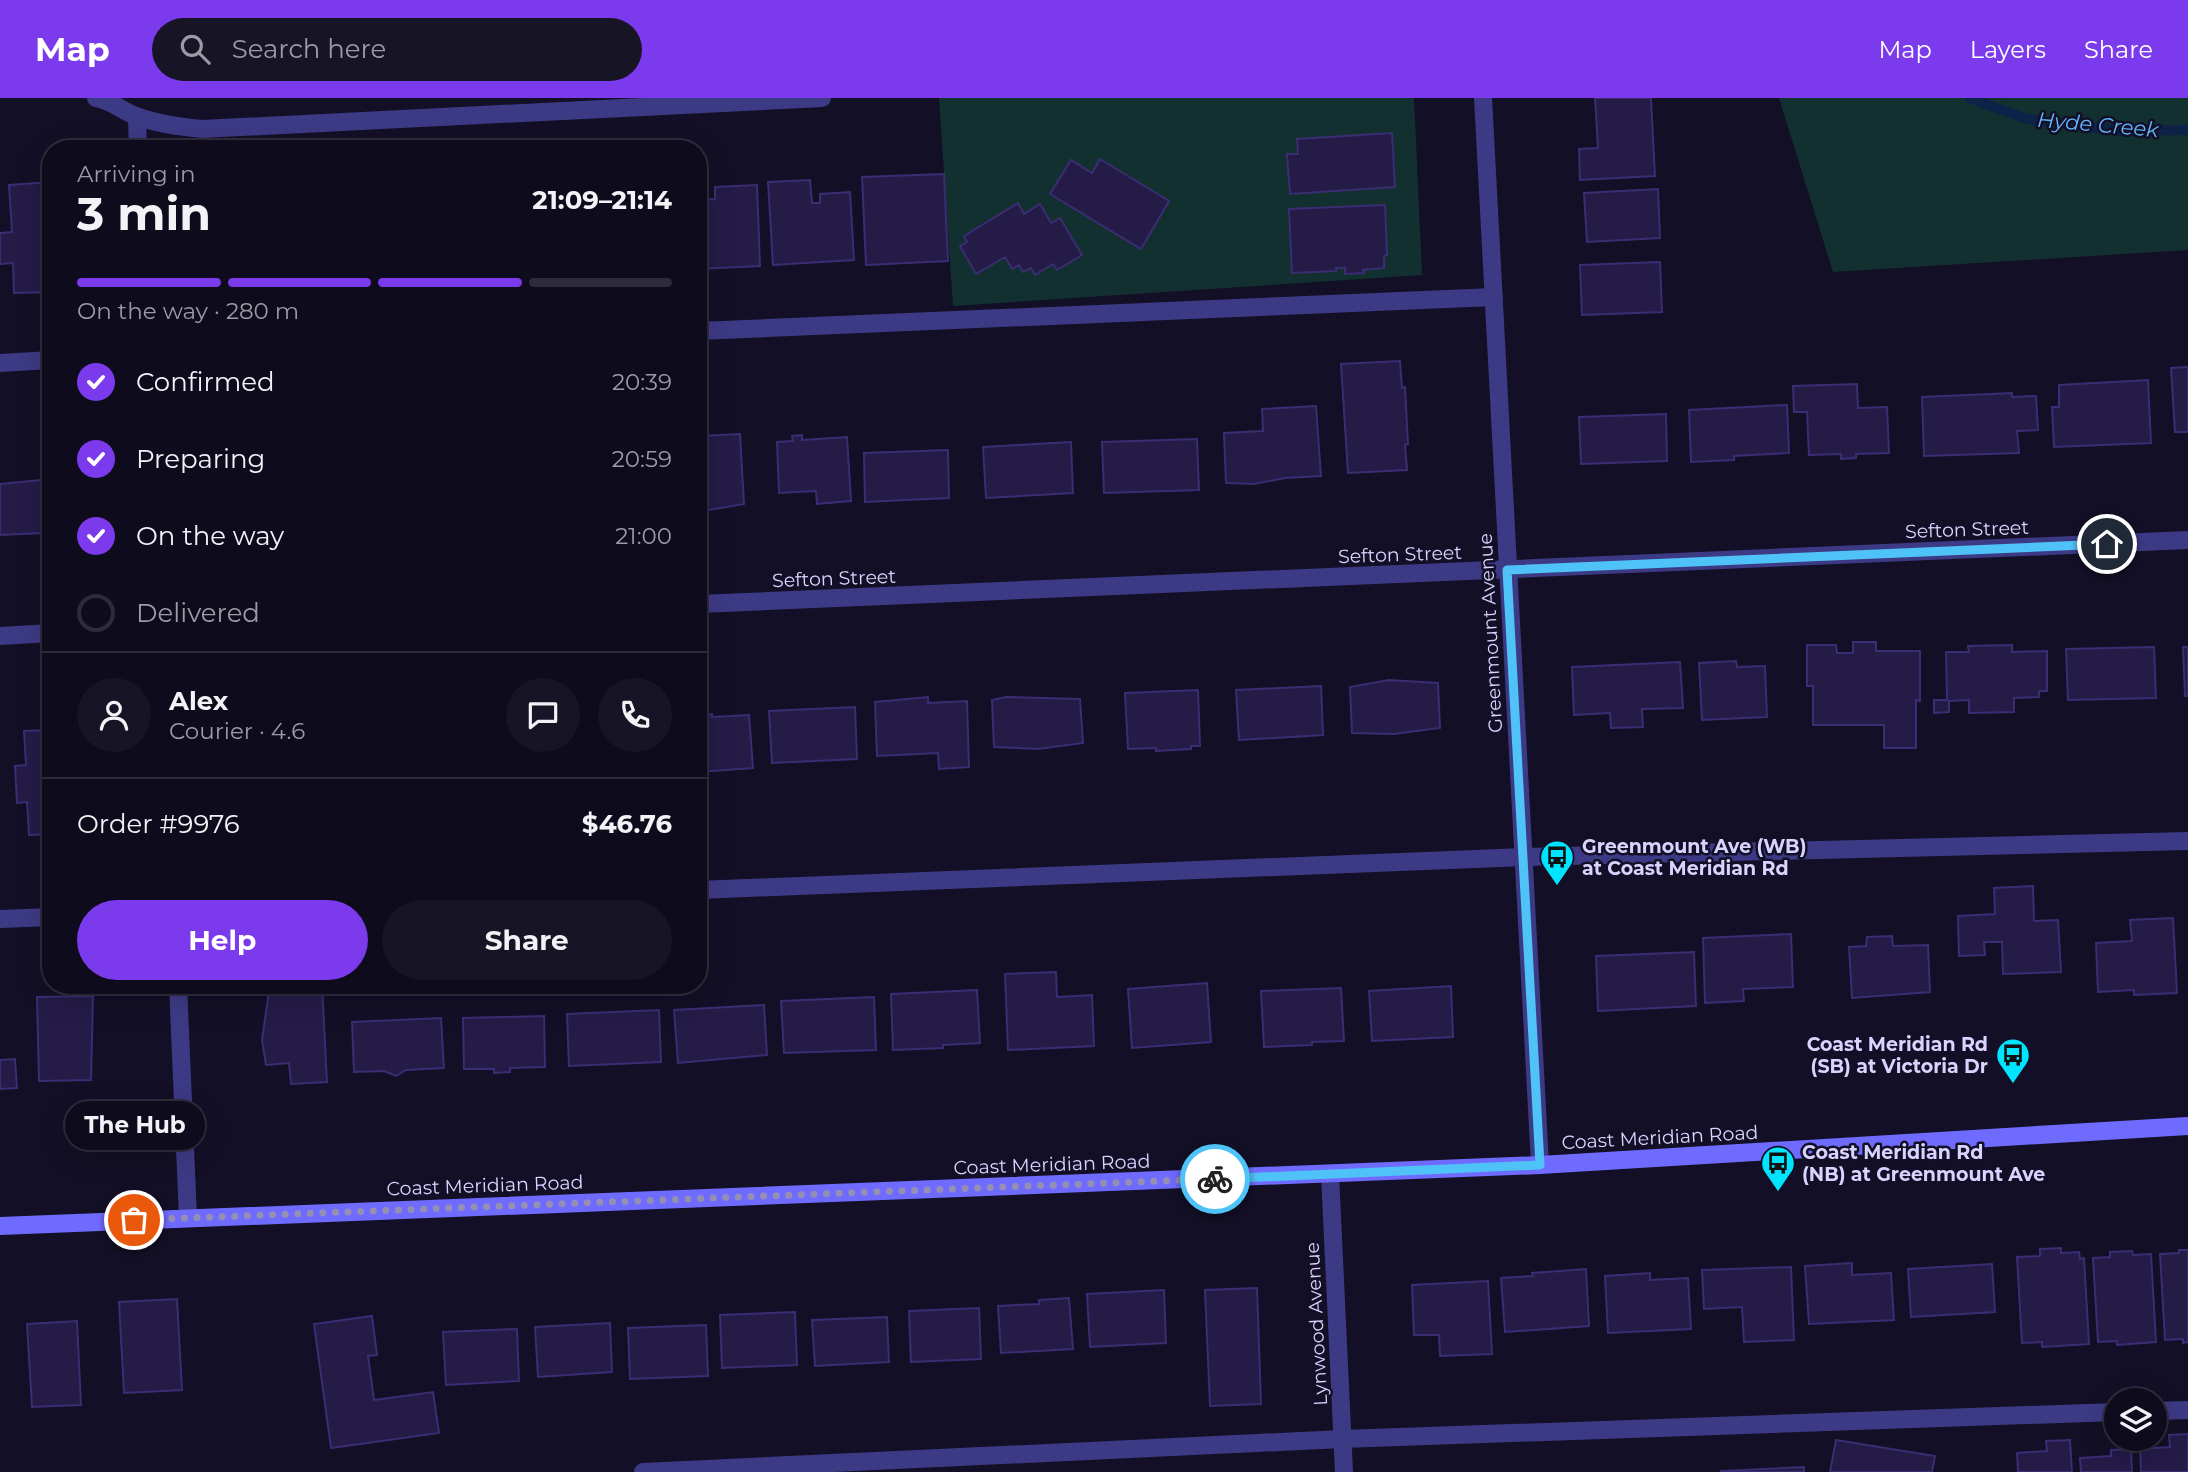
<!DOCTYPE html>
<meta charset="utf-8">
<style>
body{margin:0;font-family:Montserrat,sans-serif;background:#171425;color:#f1f3f6;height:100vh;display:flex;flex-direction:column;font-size:26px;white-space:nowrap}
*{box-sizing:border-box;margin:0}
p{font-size:23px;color:#9b9ba3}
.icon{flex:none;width:38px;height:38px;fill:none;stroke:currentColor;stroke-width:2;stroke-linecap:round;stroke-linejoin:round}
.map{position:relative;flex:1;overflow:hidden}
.side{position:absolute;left:42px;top:42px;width:665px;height:854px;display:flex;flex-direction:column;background:#0e0b1c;border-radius:28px;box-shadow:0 7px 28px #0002,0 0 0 2px #2e2b3b}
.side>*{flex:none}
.buttons{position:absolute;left:2104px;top:1290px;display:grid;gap:14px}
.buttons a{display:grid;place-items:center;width:63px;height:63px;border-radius:50%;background:#0e0b1c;box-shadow:0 7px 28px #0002,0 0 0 2px #2e2b3b;font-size:35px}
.pin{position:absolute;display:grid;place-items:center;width:60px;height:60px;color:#fff;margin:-30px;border:4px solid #fff;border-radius:50%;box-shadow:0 2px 7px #0007}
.courier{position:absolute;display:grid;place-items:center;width:70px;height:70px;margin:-35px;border:5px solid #4fc3f7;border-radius:50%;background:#fff;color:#222;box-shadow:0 2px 9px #0007}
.bubble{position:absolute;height:49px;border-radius:24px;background:#0e0b1c;box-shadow:0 7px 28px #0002,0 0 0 2px #2e2b3b;font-size:23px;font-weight:700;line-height:49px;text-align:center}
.overview em{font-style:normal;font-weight:700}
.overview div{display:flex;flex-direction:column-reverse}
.overview{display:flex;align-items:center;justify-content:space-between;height:119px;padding:0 35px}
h1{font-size:46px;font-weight:700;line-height:52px}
.bar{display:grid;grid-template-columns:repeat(4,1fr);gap:10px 7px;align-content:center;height:84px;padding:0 35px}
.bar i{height:9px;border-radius:5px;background:#2e2b3b}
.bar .current{background:#7c3aed}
.bar p{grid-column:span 4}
.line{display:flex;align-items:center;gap:18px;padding:0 35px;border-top:2px solid #2e2b3b}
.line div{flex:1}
.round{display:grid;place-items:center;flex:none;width:74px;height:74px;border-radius:37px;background:#171425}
ol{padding:0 35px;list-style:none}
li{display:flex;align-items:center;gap:21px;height:77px}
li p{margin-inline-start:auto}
li .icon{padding:7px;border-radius:50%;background:#7c3aed;color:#fff;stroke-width:4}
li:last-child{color:#9b9ba3}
li i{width:38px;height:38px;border:4px solid #2e2b3b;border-radius:50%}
.primary-button{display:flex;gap:14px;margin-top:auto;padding:14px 35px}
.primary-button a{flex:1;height:80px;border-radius:42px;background:#7c3aed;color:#fff;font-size:28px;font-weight:700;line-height:80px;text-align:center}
.primary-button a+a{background:#171425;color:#f1f3f6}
header{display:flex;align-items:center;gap:42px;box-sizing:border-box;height:98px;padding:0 35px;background:#7c3aed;color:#fff}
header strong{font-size:33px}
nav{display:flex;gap:38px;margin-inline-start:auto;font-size:24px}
.search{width:490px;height:63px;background:#171425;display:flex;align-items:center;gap:18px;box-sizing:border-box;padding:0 24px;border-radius:38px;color:#9b9ba3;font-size:26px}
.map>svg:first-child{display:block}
.green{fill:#12302f}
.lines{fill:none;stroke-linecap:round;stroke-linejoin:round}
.stream{stroke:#0c2248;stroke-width:10}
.building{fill:#241b47;stroke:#3b2d73;stroke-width:2}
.service{stroke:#3d3a85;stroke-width:18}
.minor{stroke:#3d3a85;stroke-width:18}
.tertiary{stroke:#3d3a85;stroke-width:18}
.secondary{stroke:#6f6bff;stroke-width:18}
.done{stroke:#948fb3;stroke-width:7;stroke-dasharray:0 12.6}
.route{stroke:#4fc3f7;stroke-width:9}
.labels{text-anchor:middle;stroke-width:5;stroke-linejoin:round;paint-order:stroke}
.street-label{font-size:19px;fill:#d9d4ff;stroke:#130f26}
.poi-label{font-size:19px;font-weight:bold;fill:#d9d4ff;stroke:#130f26;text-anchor:start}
.water-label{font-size:21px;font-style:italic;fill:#62b6ff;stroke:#130f26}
</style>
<header>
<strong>Map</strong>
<div class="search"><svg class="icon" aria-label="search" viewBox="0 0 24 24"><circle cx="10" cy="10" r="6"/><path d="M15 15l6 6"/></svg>Search here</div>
<nav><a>Map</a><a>Layers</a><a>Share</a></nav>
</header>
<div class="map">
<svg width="2188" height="1374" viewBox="0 0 2188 1374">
<rect width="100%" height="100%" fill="#130f26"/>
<g class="green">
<path d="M939 0H1414L1422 177 953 208Z"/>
<path d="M1779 0H2188V152L1833 174Z"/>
</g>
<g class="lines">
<path class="stream" d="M1970 0 2027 21 2121 33 2188 32"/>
</g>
<g class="building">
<path d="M1595 0H1651L1655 78 1580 82 1579 51 1598 50Z"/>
<path d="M1392 35 1395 89 1290 96 1287 56H1298L1297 41Z"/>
<path d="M1100 61 1169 103 1141 151 1050 96 1071 62 1092 75Z"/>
<path d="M944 76 948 163 866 167 862 79Z"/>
<path d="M810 82 812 105H820V96L850 94 854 162 773 167 768 84Z"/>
<path d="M51 84V194L14 195 13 165 0 166V135L12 134 9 87Z"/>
<path d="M757 87 760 168 698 171V102L715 101V89Z"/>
<path d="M1658 91 1660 140 1587 144 1584 95Z"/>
<path d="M1018 105 1024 116 1040 106 1051 125 1060 120 1082 157 1057 172 1053 166 1035 177 1031 170 1023 174 1019 167 1012 171 1005 159 976 176 960 148 967 144 964 138Z"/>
<path d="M1385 107 1387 157 1384 158V170L1363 172 1364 175 1345 176V170H1336V173L1292 175 1289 111Z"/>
<path d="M1660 164 1662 214 1582 217 1580 167Z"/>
<path d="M1400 263 1402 290 1405 289 1408 346 1405 347 1407 372 1348 375 1341 266Z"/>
<path d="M2188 269V334H2175L2171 270Z"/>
<path d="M2148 282 2151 345 2054 349 2052 309H2059V287Z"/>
<path d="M1857 286 1858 310 1887 309 1889 355 1856 356V360L1841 361V356L1809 357 1807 314H1794L1793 288Z"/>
<path d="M2012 295V299L2036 298 2038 332 2017 333 2019 355 1924 358 1922 299Z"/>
<path d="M1787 307 1789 355 1734 358V362L1691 364 1689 312Z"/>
<path d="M1316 308 1321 378 1285 380 1254 386 1226 385 1224 335 1263 333 1262 311Z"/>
<path d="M1666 316 1667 363 1581 366 1579 319Z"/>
<path d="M740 336 744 406 709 412 698 411V338Z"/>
<path d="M802 337V342L847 339 851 403 817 406 816 393 779 395 777 344 793 343 792 338Z"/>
<path d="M1197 341 1199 392 1104 395 1102 344Z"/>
<path d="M1071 344 1073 395 986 400 983 349Z"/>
<path d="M948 352 949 400 865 404 864 355Z"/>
<path d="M51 381V431L42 432V435L0 437V386Z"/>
<path d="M1853 544H1876V553H1920V603L1916 602V650H1884V627H1813V588H1807V547H1836L1837 555H1853Z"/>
<path d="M2012 547V554L2047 553V593H2039V599L2014 600V614L1969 615V602L1949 603V614L1934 615V602H1947L1946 554H1969L1968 548Z"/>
<path d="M2154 549 2156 600 2068 602 2066 551Z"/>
<path d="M2183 549H2188V598H2185Z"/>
<path d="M1736 563 1737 569 1765 568 1767 619 1702 622 1699 565Z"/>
<path d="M1680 564 1683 610 1642 611 1643 629 1611 630 1610 615 1574 617 1572 569Z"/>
<path d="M1389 582 1438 585 1440 630 1394 636 1352 635 1350 589Z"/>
<path d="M1321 588 1323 637 1239 642 1236 592Z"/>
<path d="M1198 592 1200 648H1191V651L1156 653V650L1128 651 1125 595Z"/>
<path d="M928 599V605L967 603 969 669 939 671 938 655 877 658 875 604Z"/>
<path d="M1006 599 1080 601 1083 645 1038 651 994 649 992 602Z"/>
<path d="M855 609 857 661 772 665 769 613Z"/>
<path d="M712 616V619L749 617 753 670 698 674V617Z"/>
<path d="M51 632V736L29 737 27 704 17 705 15 668 26 667 24 633Z"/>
<path d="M2033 788 2034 823 2058 822 2061 874 2003 876 2002 844H1984L1985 857 1959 858 1958 818 1995 816 1994 790Z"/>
<path d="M2173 820 2177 895 2134 897V892L2098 894 2096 845 2132 843 2130 822Z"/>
<path d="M1791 836 1793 889 1743 891 1744 903 1705 905 1703 840Z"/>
<path d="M1892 838 1893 848 1928 847 1930 894 1852 900 1849 849 1866 848 1867 839Z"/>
<path d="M1694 854 1696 908 1598 913 1596 858Z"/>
<path d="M1056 874 1057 899 1092 897 1094 948 1008 952 1005 876Z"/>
<path d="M1207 885 1211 944 1132 950 1128 891Z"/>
<path d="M270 887H322L327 984 291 986 289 965 266 967 262 942Z"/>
<path d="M1451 888 1453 939 1372 943 1369 893Z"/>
<path d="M1341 890 1344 943 1312 944V947L1264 949 1261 893Z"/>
<path d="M977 892 980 945 943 947V950L893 952 891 896Z"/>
<path d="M93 898 91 982 39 983 37 899Z"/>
<path d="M874 899 876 952 784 955 781 903Z"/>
<path d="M764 907 767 957 678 965 674 912Z"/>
<path d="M659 912 661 964 569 968 567 916Z"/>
<path d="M544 918 545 969 510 970V974L494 975V971H464L463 920Z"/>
<path d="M441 920 444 970 406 972 396 978 384 973 354 974 352 924Z"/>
<path d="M15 961 17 990 0 991V962Z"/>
<path d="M2061 1150V1155L2079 1154 2080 1161 2084 1160 2089 1246 2042 1249V1244L2022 1245 2017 1159 2040 1158V1151Z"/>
<path d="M2179 1152H2188V1244L2183 1245V1241L2165 1242 2160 1156 2179 1155Z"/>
<path d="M2132 1153 2133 1157 2151 1156 2156 1244 2117 1247V1243L2098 1244 2093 1160 2110 1159V1154Z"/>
<path d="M1852 1165V1177L1891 1175 1894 1222 1809 1226 1805 1168Z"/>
<path d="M1992 1166 1995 1214 1911 1219 1908 1171Z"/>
<path d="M1791 1169 1794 1242 1744 1244 1742 1209 1704 1211 1702 1172Z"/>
<path d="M1586 1171 1589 1228 1505 1234 1501 1180 1533 1178 1532 1175Z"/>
<path d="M1650 1175V1182L1688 1180 1691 1231 1608 1235 1605 1178Z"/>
<path d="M1488 1183 1492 1256 1440 1258 1439 1237H1414L1412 1187Z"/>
<path d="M1257 1190 1261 1306 1210 1308 1205 1192Z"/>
<path d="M1164 1192 1166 1245 1090 1249 1087 1196Z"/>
<path d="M1069 1200 1073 1251 1001 1255 998 1208 1039 1206V1202Z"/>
<path d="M177 1201 182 1292 124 1295 119 1204Z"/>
<path d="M979 1210 981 1261 911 1264 909 1213Z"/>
<path d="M795 1214 797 1267 722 1270 720 1217Z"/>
<path d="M372 1218 377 1257 368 1258 374 1302 433 1294 439 1335 331 1350 314 1226Z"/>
<path d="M887 1219 889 1264 815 1268 812 1222Z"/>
<path d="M77 1223 81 1307 32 1309 27 1226Z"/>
<path d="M610 1225 612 1274 538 1279 535 1229Z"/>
<path d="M706 1227 708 1278 630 1281 628 1230Z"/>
<path d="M517 1231 519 1283 446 1287 443 1234Z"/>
<path d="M2188 1336V1374H2141L2140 1351 2170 1349 2169 1337Z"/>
<path d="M1836 1342 1935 1358 1932 1374H1830Z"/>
<path d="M2070 1342 2072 1374H2018L2017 1355 2047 1353 2046 1343Z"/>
<path d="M2131 1351 2132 1374H2081L2080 1360 2111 1358V1352Z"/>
<path d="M1804 1369V1374H1721V1373Z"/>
</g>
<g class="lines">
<g class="service">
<path d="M698 233 1494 199"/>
<path d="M0 265 51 262"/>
<path d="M698 792 1524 759 2188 743"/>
<path d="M0 821 51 819"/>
<path d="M2154 1313 2188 1312"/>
<path d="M643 1374 1342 1341 2116 1314"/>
</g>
<g class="minor">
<path d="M96 0C111 2 122 13 136 18 157 26 181 29 202 31L822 0"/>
<path d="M137 19 138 51"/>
<path d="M698 506 2188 442"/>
<path d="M0 538 51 535"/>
<path d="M178 887 188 1120"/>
<path d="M1330 1076 1344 1374"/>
</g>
<path class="tertiary" d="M1483 0 1540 1067"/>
<path class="secondary" d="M0 1128 1540 1067 2188 1028"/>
</g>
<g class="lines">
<path class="done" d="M134 1122 1215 1081"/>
<path class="route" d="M1215 1081 1540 1067 1507 472 2107 446"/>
</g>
<defs>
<g id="bus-pin" transform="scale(1.75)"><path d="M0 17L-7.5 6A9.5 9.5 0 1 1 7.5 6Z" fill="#00e5ff" stroke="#130f26"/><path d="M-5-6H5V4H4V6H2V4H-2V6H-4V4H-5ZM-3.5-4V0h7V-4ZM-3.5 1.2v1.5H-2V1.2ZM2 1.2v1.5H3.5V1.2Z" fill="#111"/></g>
</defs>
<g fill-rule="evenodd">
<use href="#bus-pin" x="1557" y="759"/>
<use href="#bus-pin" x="2013" y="957"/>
<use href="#bus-pin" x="1778" y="1065"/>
</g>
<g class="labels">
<g class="street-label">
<text transform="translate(1967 431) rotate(-2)" y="7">Sefton Street</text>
<text transform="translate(1400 456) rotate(-2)" y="7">Sefton Street</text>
<text transform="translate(834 480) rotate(-2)" y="7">Sefton Street</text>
<text transform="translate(1490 535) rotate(-93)" y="7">Greenmount Avenue</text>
<text transform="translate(1660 1039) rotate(-3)" y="7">Coast Meridian Road</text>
<text transform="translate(1052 1066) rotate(-2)" y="7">Coast Meridian Road</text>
<text transform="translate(485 1087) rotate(-2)" y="7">Coast Meridian Road</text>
<text transform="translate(1316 1226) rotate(-93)" y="7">Lynwood Avenue</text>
</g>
<g class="poi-label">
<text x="1582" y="755">Greenmount Ave (WB)<tspan x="1582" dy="22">at Coast Meridian Rd</tspan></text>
<text x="1988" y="953" text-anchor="end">Coast Meridian Rd<tspan x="1988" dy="22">(SB) at Victoria Dr</tspan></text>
<text x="1802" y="1061">Coast Meridian Rd<tspan x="1802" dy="22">(NB) at Greenmount Ave</tspan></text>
</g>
<g class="water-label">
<text transform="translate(2098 27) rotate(5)" y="7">Hyde Creek</text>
</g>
</g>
</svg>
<div class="buttons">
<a><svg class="icon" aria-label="layers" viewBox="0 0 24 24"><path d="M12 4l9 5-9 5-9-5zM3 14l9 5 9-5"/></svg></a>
</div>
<div class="pin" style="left:134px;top:1122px;background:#ea580c"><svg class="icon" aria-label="bag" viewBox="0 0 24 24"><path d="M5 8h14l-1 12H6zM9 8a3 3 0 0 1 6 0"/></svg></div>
<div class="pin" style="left:2107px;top:446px;background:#1f2937"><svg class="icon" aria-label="home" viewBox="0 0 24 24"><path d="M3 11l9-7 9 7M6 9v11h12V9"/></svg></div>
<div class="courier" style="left:1215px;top:1081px"><svg class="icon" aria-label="bike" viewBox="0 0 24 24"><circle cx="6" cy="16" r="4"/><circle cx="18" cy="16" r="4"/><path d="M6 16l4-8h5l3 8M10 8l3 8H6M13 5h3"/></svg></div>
<div class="bubble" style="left:65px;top:1003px;width:140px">The Hub</div>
<section class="side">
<div class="overview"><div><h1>3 min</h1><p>Arriving in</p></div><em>21:09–21:14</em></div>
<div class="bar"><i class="current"></i><i class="current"></i><i class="current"></i><i></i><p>On the way · 280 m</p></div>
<ol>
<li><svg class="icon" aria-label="check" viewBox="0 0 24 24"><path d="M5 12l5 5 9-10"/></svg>Confirmed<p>20:39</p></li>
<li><svg class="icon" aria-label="check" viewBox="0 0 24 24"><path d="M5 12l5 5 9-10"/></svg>Preparing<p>20:59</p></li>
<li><svg class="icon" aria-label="check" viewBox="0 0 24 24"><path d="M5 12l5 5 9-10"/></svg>On the way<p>21:00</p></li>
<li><i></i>Delivered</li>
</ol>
<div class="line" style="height:126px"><a class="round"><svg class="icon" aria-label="person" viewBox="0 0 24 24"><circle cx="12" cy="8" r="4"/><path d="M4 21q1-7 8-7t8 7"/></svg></a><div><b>Alex</b><p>Courier · 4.6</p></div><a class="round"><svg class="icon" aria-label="chat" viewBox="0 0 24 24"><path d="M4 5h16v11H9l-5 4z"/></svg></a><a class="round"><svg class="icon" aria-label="phone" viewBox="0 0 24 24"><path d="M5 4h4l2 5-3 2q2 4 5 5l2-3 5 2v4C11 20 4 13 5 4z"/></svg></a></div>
<div class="line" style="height:91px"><div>Order #9976</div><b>$46.76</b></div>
<div class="primary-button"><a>Help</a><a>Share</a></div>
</section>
</div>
